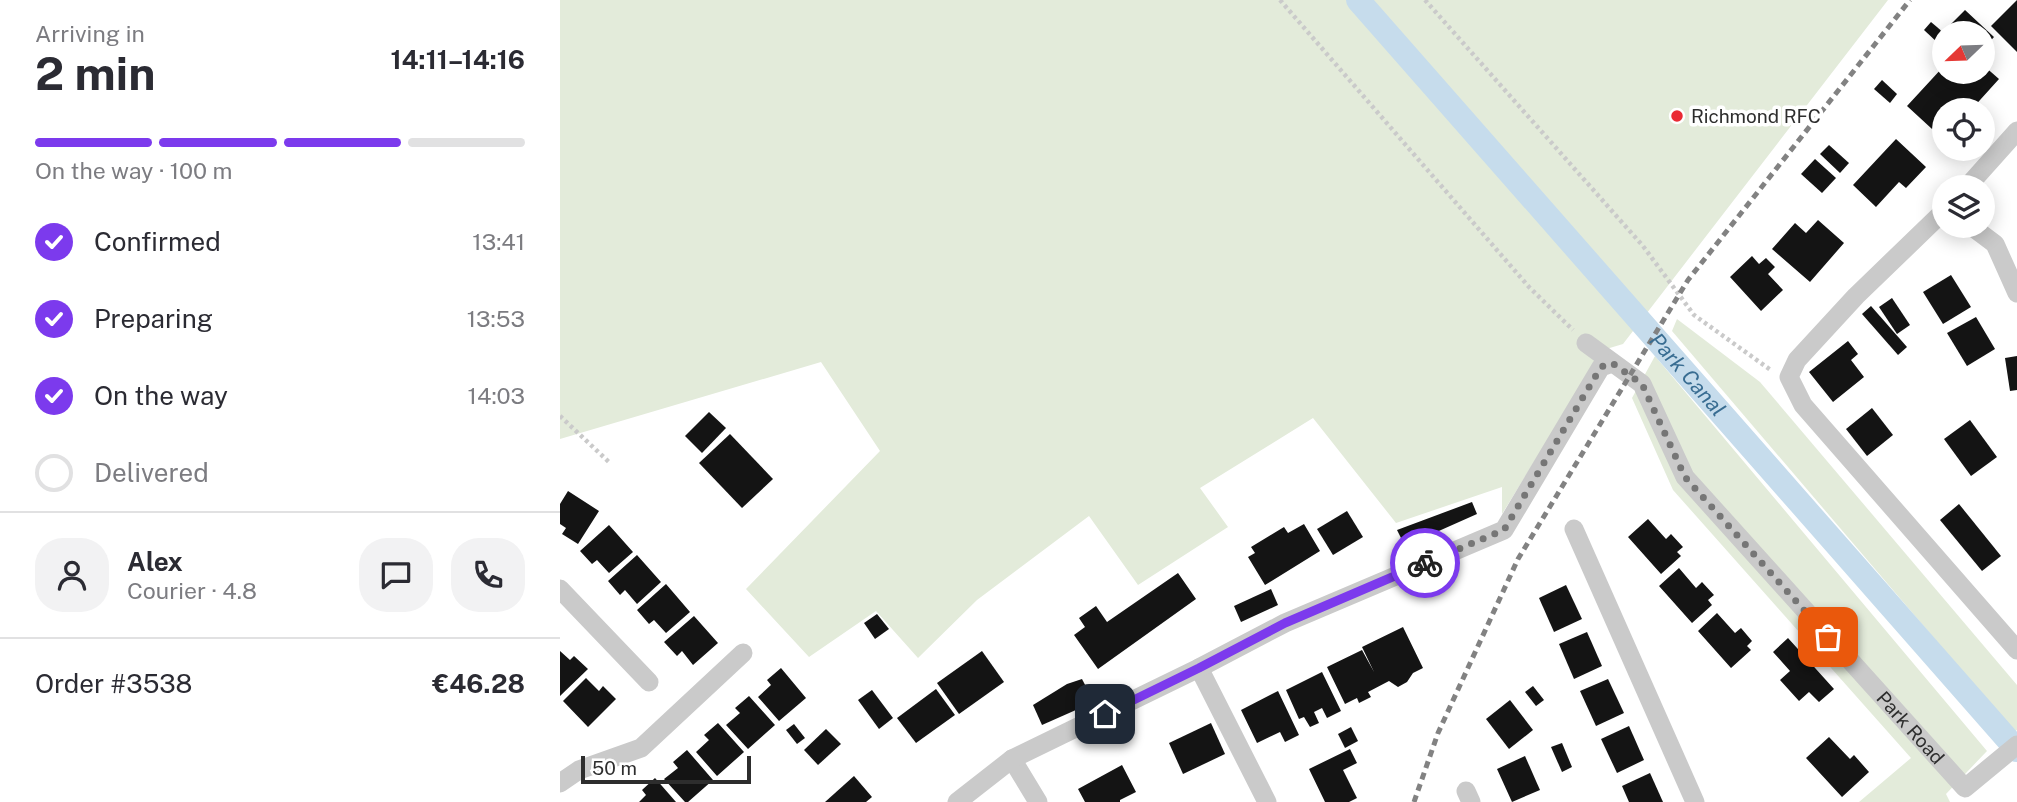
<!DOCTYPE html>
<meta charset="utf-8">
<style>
body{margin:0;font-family:"Public Sans",sans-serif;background:#f2f2f3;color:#2b2b33;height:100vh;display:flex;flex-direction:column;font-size:26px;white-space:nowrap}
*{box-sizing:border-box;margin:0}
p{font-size:23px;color:#7c7c81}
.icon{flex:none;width:38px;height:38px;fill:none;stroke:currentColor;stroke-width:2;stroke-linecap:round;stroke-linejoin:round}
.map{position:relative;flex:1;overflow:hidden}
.side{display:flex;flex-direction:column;background:#fff;width:560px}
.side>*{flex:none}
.needle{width:46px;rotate:247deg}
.buttons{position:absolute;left:1372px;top:21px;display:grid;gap:14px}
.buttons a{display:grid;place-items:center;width:63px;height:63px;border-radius:50%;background:#fff;box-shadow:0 4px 18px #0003;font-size:35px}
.scale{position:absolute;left:21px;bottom:18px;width:170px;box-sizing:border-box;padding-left:7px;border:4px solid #2d2d2d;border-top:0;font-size:19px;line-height:24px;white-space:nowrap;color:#2d2d2d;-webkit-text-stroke:5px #fff;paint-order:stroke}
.pin{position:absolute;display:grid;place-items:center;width:60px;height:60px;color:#fff;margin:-30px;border-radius:14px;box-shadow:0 4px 10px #0006}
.courier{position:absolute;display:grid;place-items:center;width:70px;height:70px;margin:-35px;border:5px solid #7c3aed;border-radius:50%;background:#fff;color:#222;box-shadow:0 2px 9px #0007}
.head em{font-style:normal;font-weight:700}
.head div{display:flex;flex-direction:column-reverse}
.head{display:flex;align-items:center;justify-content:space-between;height:119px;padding:0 35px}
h1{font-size:46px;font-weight:700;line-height:52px}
.bar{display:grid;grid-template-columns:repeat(4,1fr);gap:10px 7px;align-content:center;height:84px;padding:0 35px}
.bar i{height:9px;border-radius:5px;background:#e1e1e2}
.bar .selected{background:#7c3aed}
.bar p{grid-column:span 4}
.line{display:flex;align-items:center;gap:18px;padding:0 35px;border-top:2px solid #e1e1e2}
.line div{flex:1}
.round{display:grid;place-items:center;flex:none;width:74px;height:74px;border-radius:28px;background:#f2f2f3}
ol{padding:0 35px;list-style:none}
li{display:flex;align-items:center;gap:21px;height:77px}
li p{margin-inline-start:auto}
li .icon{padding:7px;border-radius:50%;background:#7c3aed;color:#fff;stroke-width:4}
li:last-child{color:#7c7c81}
li i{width:38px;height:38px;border:4px solid #e1e1e2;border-radius:50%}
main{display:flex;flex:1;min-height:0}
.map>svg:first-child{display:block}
.green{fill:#e3ebda}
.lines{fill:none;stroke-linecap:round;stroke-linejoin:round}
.canal{stroke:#c6dcec;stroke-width:24}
.building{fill:#141414}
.path{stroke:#cacaca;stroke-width:4.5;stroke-dasharray:3.5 3.5;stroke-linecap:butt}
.minor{stroke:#cacaca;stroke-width:19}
.rail{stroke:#828282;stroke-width:5;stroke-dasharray:7 5;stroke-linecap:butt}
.done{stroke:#767676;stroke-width:7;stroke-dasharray:0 12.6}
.route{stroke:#7c3aed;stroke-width:9}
.poi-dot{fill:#ea2a34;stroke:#fff;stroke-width:2.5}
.labels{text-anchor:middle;stroke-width:7;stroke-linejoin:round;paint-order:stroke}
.poi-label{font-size:19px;fill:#2d2d2d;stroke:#fff;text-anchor:start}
.street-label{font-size:19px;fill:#2d2d2d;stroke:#fff}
.water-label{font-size:21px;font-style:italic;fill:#396d92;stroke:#fff}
</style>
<main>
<section class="side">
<div class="head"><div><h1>2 min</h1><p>Arriving in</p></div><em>14:11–14:16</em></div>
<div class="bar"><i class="selected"></i><i class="selected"></i><i class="selected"></i><i></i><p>On the way · 100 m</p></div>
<ol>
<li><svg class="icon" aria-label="check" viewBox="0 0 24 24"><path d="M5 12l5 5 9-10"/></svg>Confirmed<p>13:41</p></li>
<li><svg class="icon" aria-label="check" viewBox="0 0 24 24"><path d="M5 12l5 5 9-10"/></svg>Preparing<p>13:53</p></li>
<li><svg class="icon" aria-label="check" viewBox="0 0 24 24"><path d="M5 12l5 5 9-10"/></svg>On the way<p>14:03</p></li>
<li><i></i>Delivered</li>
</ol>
<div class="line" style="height:126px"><a class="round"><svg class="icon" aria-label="person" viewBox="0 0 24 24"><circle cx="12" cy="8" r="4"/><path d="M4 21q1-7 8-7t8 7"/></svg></a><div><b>Alex</b><p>Courier · 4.8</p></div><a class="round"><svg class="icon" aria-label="chat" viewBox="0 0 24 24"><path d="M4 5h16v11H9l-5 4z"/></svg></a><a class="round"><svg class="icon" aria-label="phone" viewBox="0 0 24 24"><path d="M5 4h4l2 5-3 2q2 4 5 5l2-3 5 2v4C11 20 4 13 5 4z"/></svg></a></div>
<div class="line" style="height:91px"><div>Order #3538</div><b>€46.28</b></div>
</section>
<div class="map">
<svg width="1457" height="802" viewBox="0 0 1457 802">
<rect width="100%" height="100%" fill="#fff"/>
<g class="green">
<path d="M0 0H1328L1063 344 1043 350 942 514V487L836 523 753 418 640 488 668 527 578 585 529 516 417 600 358 658 316 611 249 657 186 589 320 451 261 362 0 439Z"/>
<path d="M1117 319 1200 382 1457 685V730L1454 732 1112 331Z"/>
<path d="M1095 356 1427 751 1386 794 1390 802H1299L1351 758 1113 490 1072 398Z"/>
</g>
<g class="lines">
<path class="canal" id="s1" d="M798 0 1457 750"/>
</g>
<g class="building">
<path d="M1457 0V52L1431 26Z"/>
<path d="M1405 10 1434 37 1423 49V33H1399L1390 25Z"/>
<path d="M1371 22 1384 33V38L1379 44 1364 30Z"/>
<path d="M1423 65 1439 79 1411 110H1384V140L1347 106 1383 67 1384 72H1388L1395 78 1402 72H1423Z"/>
<path d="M1322 80 1337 94 1330 103 1314 89Z"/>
<path d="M1336 139 1366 167 1346 188 1339 182 1316 207 1293 185Z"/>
<path d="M1269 145 1289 163 1280 173 1260 154Z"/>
<path d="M1255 159 1276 178 1262 193 1241 174Z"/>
<path d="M1258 220 1284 243 1250 282 1212 249 1235 223 1246 233Z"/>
<path d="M1192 256 1199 264 1206 258 1215 267 1208 274 1223 290 1201 311 1170 277Z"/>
<path d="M1391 275 1411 307 1383 324 1363 292Z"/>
<path d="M1332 298 1350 325 1337 334 1319 307Z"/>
<path d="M1311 306 1347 347 1338 355 1302 314Z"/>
<path d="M1416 317 1435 349 1407 366 1387 333Z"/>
<path d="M1288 341 1298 354 1291 360 1304 377 1273 402 1249 372Z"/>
<path d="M1457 356V390L1450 391 1445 358Z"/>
<path d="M1312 408 1333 435 1307 456 1286 429Z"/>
<path d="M149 412 166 428 142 453 125 436Z"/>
<path d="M1410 420 1437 457 1411 476 1384 439Z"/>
<path d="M170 434 213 479 182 508 139 463Z"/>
<path d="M8 491 39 511 18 544 2 534 6 528 0 524V504Z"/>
<path d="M912 502 917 514 845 546 837 530Z"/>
<path d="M1399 504 1441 556 1422 571 1380 520Z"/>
<path d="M787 511 803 537 773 555 757 529Z"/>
<path d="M1088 519 1106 539 1111 534 1123 547 1117 552 1121 556 1101 574 1068 537Z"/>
<path d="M744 524 760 551 705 585 688 557 695 553 691 547 724 527 728 533Z"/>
<path d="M49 525 73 552 49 573 37 560 32 564 20 551Z"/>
<path d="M77 555 101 582 77 604 65 590 60 595 48 581Z"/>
<path d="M1119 568 1136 588 1142 582 1154 595 1148 600 1152 605 1132 623 1099 586Z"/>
<path d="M618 573 636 599 538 669 514 635 525 627 519 618 536 606 547 622Z"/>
<path d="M106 584 130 612 106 633 94 620 89 624 77 610Z"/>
<path d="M1006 585 1022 619 994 632 979 598Z"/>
<path d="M711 589 718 605 681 622 674 606Z"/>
<path d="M1157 613 1175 633 1181 628 1192 641 1187 646 1191 650 1171 668 1138 631Z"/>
<path d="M317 614 329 629 315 639 304 623Z"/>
<path d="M134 616 158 643 133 665 122 651 117 656 104 642Z"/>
<path d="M843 627 863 668 853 673 847 682 838 687 829 681 808 692 811 697 799 703 797 698 785 704 767 667 802 650 814 672 802 647Z"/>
<path d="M1027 632 1042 666 1014 679 999 644Z"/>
<path d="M1228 638 1274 689 1259 702 1249 692 1239 701 1220 680 1230 671 1213 652Z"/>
<path d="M0 651 10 660 14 656 28 669 0 696Z"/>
<path d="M422 651 444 682 399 714 377 683Z"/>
<path d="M221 668 246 698 219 721 198 697 211 685 207 680Z"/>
<path d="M762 672 781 711 767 718 762 708 754 712 759 723 750 727 744 717 739 719 726 690Z"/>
<path d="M26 678 39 691 43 686 56 699 28 727 3 701Z"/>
<path d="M522 679 534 702 482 725 473 705 507 684Z"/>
<path d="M1048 679 1064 713 1036 726 1020 691Z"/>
<path d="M973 686 984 700 976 706 965 692Z"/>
<path d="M376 689 395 715 356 743 337 718Z"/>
<path d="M312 690 333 718 319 729 298 700Z"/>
<path d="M718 691 739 735 725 742 720 732 697 743 681 710Z"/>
<path d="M189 696 215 725 188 749 166 725 180 713 175 708Z"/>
<path d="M950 700 973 730 949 749 926 719Z"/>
<path d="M158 723 184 752 157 776 136 752 149 740 144 735Z"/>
<path d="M651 723 665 754 623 774 609 743Z"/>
<path d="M234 724 245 738 237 744 226 730Z"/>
<path d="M1069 726 1084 760 1057 773 1041 739Z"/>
<path d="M791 727 798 741 785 748 778 734Z"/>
<path d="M266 729 281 744 258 765 244 750Z"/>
<path d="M1269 737 1290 759 1294 755 1309 772 1282 797 1246 758Z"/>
<path d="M1002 743 1012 767 1002 772 991 747Z"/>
<path d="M790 749 797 763 783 770 797 798 789 802H765L749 769Z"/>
<path d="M127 750 153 780 128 802H125L104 779 118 768 113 762Z"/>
<path d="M965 756 980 790 952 802 937 769Z"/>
<path d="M562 765 576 792 560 800V802H525L518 789Z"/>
<path d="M1090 773 1103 802H1069L1062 786Z"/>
<path d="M294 776 312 797 306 802H265Z"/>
<path d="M95 778 116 802H79L86 795 82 790Z"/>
</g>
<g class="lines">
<g class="path">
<path d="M720 0 969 287 1013 330"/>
<path d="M865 0 1083 246 1134 315 1212 371"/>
<path d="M0 416 50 463"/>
</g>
<g class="minor">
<path d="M1407 187 1457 131"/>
<path d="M1384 211 1296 296 1237 360 1229 377 1243 405 1457 650"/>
<path d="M1411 226 1435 244 1457 293"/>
<path id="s2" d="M1026 343 1082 384 1125 477 1405 788 1457 745"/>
<path d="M1014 529 1135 802"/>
<path d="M0 589 89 682"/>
<path d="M639 668 707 802"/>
<path d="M452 759 478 802"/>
<path d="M0 783 19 770 81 748 183 653"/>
<path d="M906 791 911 802"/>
<path d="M397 802 452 759 639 668 725 623 944 530 1041 367 1052 363"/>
</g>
<path class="rail" d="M854 802 878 733 958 559 1128 280 1350 0"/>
</g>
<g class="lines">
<path class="done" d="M865 563 944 530 1041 367 1052 363 1082 384 1125 477 1268 637"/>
<path class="route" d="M545 714 639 668 725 623 865 563"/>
</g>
<circle class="poi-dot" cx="1117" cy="116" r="7"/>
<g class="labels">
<g class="poi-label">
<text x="1131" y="123">Richmond RFC</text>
</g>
<g class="street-label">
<text dy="7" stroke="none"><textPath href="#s2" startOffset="509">Park Road</textPath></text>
</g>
<g class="water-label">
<text dy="7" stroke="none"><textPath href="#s1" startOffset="499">Park Canal</textPath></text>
</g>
</g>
</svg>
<div class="buttons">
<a><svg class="needle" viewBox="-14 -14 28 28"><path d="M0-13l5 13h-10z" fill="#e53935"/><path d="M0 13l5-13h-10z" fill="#7c7c81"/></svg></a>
<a><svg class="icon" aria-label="locate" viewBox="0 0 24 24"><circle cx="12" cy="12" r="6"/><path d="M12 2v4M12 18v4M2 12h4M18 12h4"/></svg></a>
<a><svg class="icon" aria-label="layers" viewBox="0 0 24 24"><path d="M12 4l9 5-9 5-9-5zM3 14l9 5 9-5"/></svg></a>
</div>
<div class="scale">50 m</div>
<div class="pin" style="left:1268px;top:637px;background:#ea580c"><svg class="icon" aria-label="bag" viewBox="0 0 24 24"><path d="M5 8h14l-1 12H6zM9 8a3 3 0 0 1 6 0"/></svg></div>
<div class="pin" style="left:545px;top:714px;background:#1f2937"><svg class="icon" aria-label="home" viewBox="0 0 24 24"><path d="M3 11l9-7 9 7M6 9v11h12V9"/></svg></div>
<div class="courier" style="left:865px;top:563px"><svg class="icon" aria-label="bike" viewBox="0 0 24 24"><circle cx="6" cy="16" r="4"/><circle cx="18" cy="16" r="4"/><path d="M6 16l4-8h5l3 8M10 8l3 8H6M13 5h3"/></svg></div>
</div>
</main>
